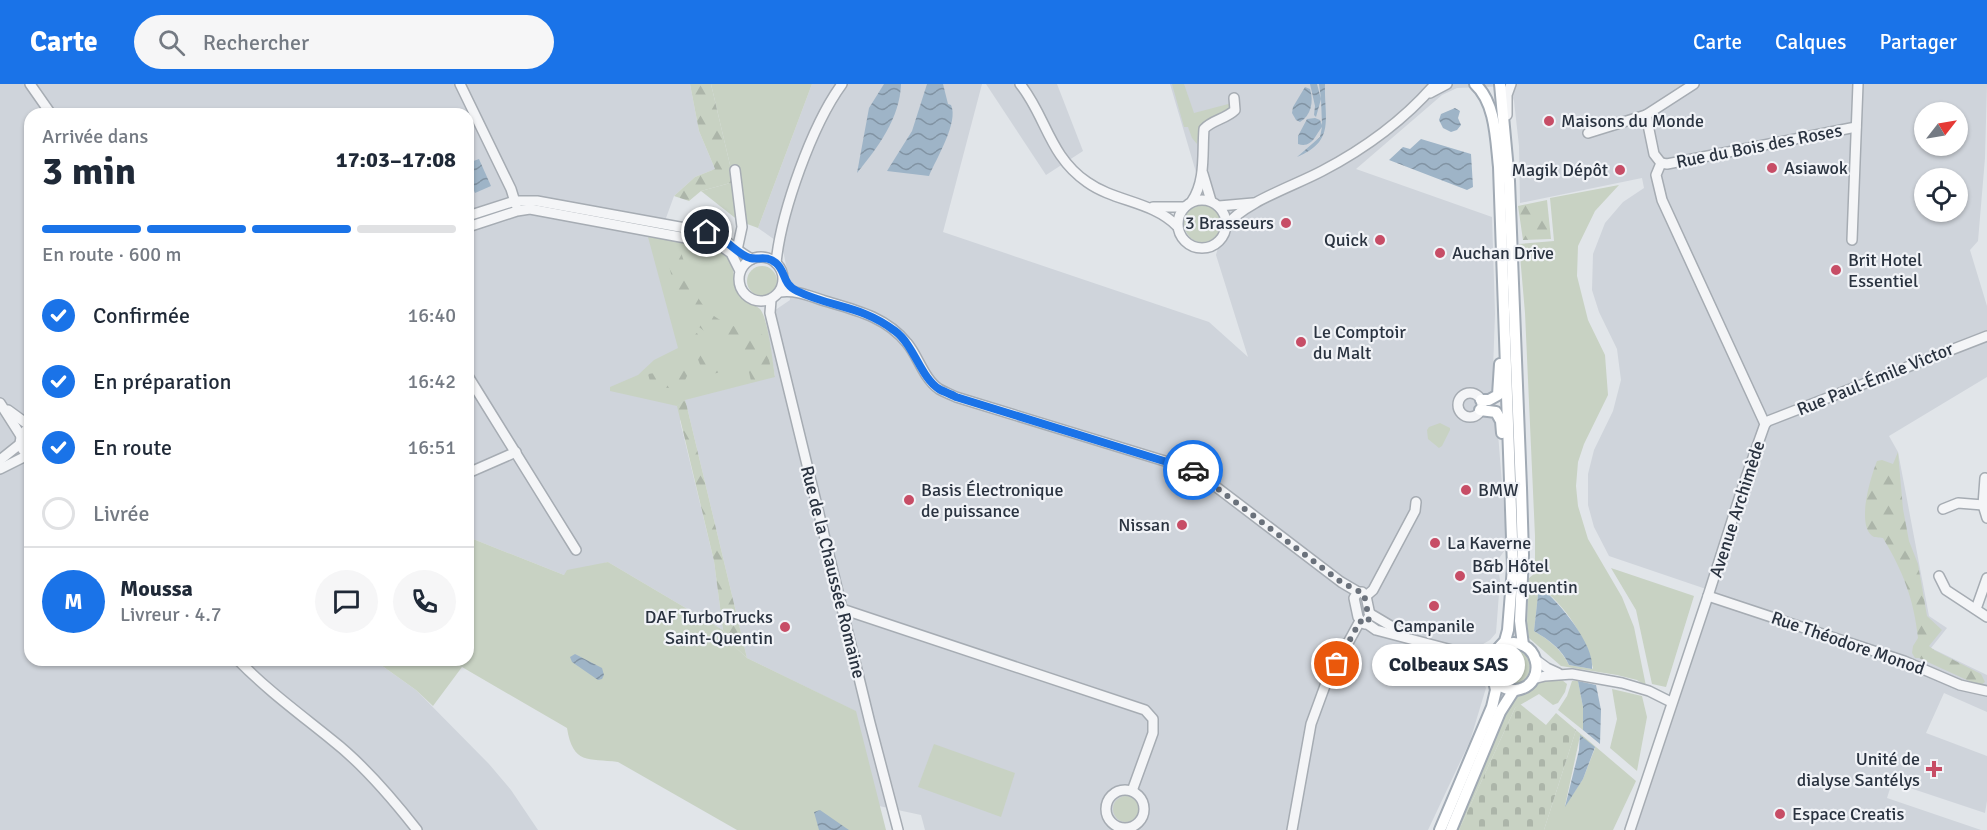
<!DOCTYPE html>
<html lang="fr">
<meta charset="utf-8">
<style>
body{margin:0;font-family:Signika,sans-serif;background:#f6f6f7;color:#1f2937;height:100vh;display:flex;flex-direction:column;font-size:22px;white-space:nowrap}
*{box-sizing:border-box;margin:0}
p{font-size:20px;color:#747a83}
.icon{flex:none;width:33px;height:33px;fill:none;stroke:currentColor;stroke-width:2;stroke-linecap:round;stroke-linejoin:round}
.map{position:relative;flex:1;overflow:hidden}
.side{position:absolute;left:24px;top:24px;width:450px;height:558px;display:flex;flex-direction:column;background:#fff;border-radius:18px;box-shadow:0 2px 4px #0004}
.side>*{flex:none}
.needle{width:39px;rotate:59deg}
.tools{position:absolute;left:1914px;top:18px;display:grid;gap:12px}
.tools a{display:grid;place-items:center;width:54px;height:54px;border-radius:50%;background:#fff;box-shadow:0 2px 4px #0004;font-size:30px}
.pin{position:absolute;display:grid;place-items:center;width:51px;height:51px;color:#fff;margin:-26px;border:3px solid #fff;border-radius:50%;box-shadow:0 2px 6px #0007}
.courier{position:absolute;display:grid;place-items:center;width:60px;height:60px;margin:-30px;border:4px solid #1a73e8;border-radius:50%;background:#fff;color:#222;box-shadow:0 2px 8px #0007}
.bubble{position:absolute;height:42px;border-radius:21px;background:#fff;box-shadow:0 2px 4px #0004;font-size:20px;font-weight:700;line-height:42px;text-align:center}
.headline em{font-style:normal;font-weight:700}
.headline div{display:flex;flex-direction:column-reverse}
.headline{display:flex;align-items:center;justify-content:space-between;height:102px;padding:0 18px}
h1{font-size:39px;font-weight:700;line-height:45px}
.bar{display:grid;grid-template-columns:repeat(4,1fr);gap:9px 6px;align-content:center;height:72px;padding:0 18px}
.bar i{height:8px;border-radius:4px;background:#e0e1e3}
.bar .current{background:#1a73e8}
.bar p{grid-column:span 4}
.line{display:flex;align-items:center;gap:15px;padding:0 18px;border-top:2px solid #e0e1e3}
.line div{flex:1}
.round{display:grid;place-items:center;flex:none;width:63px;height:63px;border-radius:32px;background:#f6f6f7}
ol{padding:0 18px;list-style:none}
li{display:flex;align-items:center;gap:18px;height:66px}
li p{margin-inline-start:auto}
li .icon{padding:6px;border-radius:50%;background:#1a73e8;color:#fff;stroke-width:4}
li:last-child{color:#747a83}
li i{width:33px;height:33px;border:3px solid #e0e1e3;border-radius:50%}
header{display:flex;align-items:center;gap:36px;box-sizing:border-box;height:84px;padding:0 30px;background:#1a73e8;color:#fff}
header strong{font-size:28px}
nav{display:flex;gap:33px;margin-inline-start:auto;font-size:21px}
.search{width:420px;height:54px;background:#f6f6f7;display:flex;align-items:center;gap:15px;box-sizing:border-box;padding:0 21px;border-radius:33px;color:#747a83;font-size:22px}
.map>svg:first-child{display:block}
.built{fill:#cfd4db;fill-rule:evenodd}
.green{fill:#c8d2c3;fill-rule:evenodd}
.forest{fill:url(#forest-firs)}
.cemetery{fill:url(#cemetery-stones)}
.water{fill:url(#water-waves)}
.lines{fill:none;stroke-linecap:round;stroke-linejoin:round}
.minor-casing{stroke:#a6acb3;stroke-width:12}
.major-casing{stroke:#a1aab4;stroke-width:14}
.minor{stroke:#f4f5f7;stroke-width:9}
.major{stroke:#fff;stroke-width:10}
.done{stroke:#6a717b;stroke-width:6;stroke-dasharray:0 10.8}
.route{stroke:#1a73e8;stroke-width:8}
.poi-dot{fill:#c74d66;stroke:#f1f3f7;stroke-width:2}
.labels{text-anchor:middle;stroke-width:4.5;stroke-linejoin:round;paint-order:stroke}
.poi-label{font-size:18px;fill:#2a3340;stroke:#f1f3f7;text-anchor:start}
.street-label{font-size:18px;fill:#2a3340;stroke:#f1f3f7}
</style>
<header>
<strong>Carte</strong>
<div class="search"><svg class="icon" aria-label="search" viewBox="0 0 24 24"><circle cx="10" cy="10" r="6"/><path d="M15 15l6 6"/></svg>Rechercher</div>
<nav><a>Carte</a><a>Calques</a><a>Partager</a></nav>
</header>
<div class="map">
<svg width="1987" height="746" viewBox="0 0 1987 746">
<defs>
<pattern id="forest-firs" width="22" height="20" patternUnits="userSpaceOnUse" patternTransform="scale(1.5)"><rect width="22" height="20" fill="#c8d2c3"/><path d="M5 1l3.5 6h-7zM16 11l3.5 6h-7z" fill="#acb5a9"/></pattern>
<pattern id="cemetery-stones" width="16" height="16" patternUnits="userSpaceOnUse" patternTransform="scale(1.5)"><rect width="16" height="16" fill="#c8d2c3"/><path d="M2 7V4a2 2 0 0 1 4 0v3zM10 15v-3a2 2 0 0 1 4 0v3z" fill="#acb5a9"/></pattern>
<pattern id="water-waves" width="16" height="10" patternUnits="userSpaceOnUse" patternTransform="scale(1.5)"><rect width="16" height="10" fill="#9eb4c7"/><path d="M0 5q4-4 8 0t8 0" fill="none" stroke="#8193a3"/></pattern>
</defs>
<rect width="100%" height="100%" fill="#e1e5e9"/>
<g class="built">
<path d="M0 0H690L699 47 715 85 695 93 674 112 666 134 665 159 775 293 765 233 790 216 788 191 782 161 758 144 812 0H982L943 148 1209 238 1248 273 1216 171 1227 129 1203 112 1170 0H1987L1985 74 1978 157 1970 166 1987 222V293L1889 352 1898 368 1929 532 1947 544 1931 564 1987 591V628L1944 609 1926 649 1987 672V717L1985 729 1892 698 1887 714 1981 746H1627L1706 505 1609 472 1594 443 1588 421V390L1594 366 1613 327 1621 296 1617 265 1599 228 1592 206 1593 170 1605 139 1623 118 1644 104 1642 94 1520 119 1519 62 1514 17 1509 2 1457 4 1442 11 1356 85 1492 133 1495 230 1493 286 1507 463 1497 477 1500 496 1496 549 1490 556 1478 563 1472 578 1476 582 1486 604 1470 657 1428 746H925L921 731 879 722 855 627 747 574 687 323 680 337 714 477 723 546 608 478 564 491 468 453V30H30V576H374L416 606 489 680 511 706 538 746H0ZM1924 28H1958V62H1924ZM1924 94H1958V128H1924Z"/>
<path d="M986 0H1057L1083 67 1046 91Z"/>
</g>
<g class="green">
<path d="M711 0H812L758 144 739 137 701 107 734 98Z"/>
<path d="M1172 0H1184L1194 29 1232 19 1230 27 1199 46 1197 60 1192 54 1188 43H1184Z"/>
<path d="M1619 101 1595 127 1578 162 1577 192 1588 236 1605 271 1608 311 1584 360 1578 378 1576 402 1578 422 1588 455 1622 513 1634 543 1646 602 1637 596 1617 591 1561 582 1529 554 1527 541 1528 495 1535 489V452L1525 229 1519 160 1554 157 1550 114ZM1539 502C1566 522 1585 552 1593 584L1592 585 1569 581C1561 565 1549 556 1534 547Z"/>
<circle cx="1204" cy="139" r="20"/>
<path d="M648 153C667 156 717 158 728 173 736 184 732 198 739 208 747 220 752 218 760 225 768 234 773 279 775 293L685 316 677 322 610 307V303L638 291 654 276 678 264Z"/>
<circle cx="762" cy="197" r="15"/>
<path d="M1440 339 1450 344V346L1442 362 1439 364 1428 355 1427 346 1429 343Z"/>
<path d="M468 453 564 491 567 486 608 478 723 546 731 559 747 574 856 627 886 746H737L618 678C588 674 573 681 567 644L462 583 433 622 416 606 374 576H468Z"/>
<path d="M1611 484 1694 512 1666 603 1652 600 1636 526Z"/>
<circle cx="1513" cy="583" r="17"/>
<path d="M1553 595 1562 596 1567 600 1565 608 1558 619 1553 621 1539 610 1515 624 1459 746H1455L1501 634 1516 612 1528 607 1539 597Z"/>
<path d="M1572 597H1578L1583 623V646L1558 626 1567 612Z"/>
<path d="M1612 605 1642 612 1647 633 1637 687 1610 664 1617 635Z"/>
<path d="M1576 646 1636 697 1613 746H1544ZM1580 652 1595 664 1583 695 1565 722Z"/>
<path d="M934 660 1015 689 1001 733 918 703Z"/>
<circle cx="1126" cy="725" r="13"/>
</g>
<g class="forest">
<path d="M690 0H711L734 98 701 107 689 117 674 112 695 93 715 85 699 47Z"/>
<path d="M1547 116 1551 155 1523 156 1518 122Z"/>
<path d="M664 161 679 162C697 218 700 237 762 250L770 280 767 293 751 297 743 261C729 257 714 254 703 246 676 227 672 191 664 161Z"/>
<path d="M697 249 712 275 724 274 727 284 717 289 704 291 689 252Z"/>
<path d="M688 278 687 292 682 303 668 304 651 301 648 290 661 288Z"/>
<path d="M685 316 687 323 747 574 731 559 723 546 714 477 677 322Z"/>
<path d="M1898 368 1903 425 1909 457 1918 480 1927 532 1942 546 1929 562 1934 566 1981 590 1985 598 1980 602 1919 574H1915L1912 569 1913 562 1918 554C1914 516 1903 487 1883 454 1882 454 1875 453 1874 453 1855 443 1871 392 1877 377L1882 376 1893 380Z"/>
</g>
<path class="cemetery" d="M1520 620 1546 641 1556 629 1576 646 1544 746H1459L1515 624Z"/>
<g class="water">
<path d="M884 0H901C900 34 878 63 857 89L869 24Z"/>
<path d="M927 0H943L948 20 951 21C959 38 936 75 929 92L887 87 912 47Z"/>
<path d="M1310 0H1317L1321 15 1319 0H1325C1324 35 1336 57 1297 73L1320 53 1322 43C1316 50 1312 65 1298 60V52L1307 35 1315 34 1320 36 1322 41 1321 15 1316 33 1314 31 1315 22Z"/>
<path d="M1305 3 1310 5C1314 17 1311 32 1300 38L1296 36 1292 29 1293 23Z"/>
<path d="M1455 24 1460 27 1458 34 1461 41 1457 46 1451 48 1443 44 1439 36 1441 30Z"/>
<path d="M1421 55 1471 70 1473 103 1467 106 1389 76 1403 63 1410 65Z"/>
<path d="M479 75 491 102 475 109 468 93V79Z"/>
<path d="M1539 502C1558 517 1595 560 1592 585L1569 581C1562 565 1549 556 1534 547Z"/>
<path d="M575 570 602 584 604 591 602 595 598 596 572 578 570 573Z"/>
<path d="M1578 597 1596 601 1601 626 1600 660 1583 646V623Z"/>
<path d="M1580 651 1595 663 1583 695 1565 723 1579 666Z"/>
<path d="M820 726 846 744 849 746H819L814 728Z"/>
</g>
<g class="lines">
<g class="minor-casing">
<g id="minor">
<path d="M30 0 51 30"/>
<path d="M460 0 511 105 516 121"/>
<path d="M1020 0C1046 32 1049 72 1087 98 1115 118 1152 117 1177 142"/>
<path d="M1430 9 1447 0"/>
<path d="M1507 31V11L1511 0"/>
<path d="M1646 31 1654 70 1661 79"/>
<path d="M1588 49 1646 31 1694 0"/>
<path d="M1661 79 1667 80 1856 43"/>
<path d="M735 86 742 143 737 166"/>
<path d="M1203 90 1211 117"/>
<circle cx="1202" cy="140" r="24"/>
<path d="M1192 117C1206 96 1202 69 1204 45 1212 36 1226 35 1235 26L1234 14"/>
<path d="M1219 122 1253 119"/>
<path d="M1153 123H1184"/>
<path d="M468 132 515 117H537L707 148C725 153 736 167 752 175"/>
<path d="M1226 142C1244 118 1294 102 1322 87 1364 65 1404 36 1435 0"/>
<path d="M468 143 517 127 530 125 718 160 731 169 740 187"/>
<path d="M1852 156 1858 0"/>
<circle cx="761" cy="195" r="22"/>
<path d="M776 179C781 128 812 41 842 0"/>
<path d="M780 208C798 206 809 212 825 217 856 226 886 233 907 259 918 272 924 295 939 305 944 308 950 310 956 313L1194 386 1341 498 1358 508"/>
<path d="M771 216 770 229 870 639 898 746"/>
<path d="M468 292 576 466"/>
<circle cx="1470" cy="321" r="12"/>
<path d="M0 319 21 352"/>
<path d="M8 326 30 342"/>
<path d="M1765 340 1768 337 1987 252"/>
<path d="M30 343C17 351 17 364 30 372"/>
<path d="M0 376 20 360"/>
<path d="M0 385 28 371"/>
<path d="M468 389 516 368"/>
<path d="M1985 394 1983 421 1987 434"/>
<path d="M1943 425 1958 419 1983 421"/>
<path d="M1939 492 1946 506 1987 533"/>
<path d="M1358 508H1362L1366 512 1370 531 1365 540 1362 539 1358 533 1354 514Z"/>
<path d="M1366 512 1373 506 1415 427 1416 418"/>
<path d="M1708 512 1904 577 1960 601 1987 607"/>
<path d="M842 525 1145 626 1153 635V649L1132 707"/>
<path d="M1976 525 1987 494"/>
<path d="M1369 529 1401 548"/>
<path d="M1366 539 1376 546 1471 571 1495 568"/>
<path d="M1471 571 1491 587"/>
<path d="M238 576C267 606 300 630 332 656 364 681 392 714 417 746"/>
<path d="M1536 576 1547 584 1558 589"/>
<path d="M1533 595 1545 592 1572 590 1622 599 1649 607 1671 618"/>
<circle cx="1125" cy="725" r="19"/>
<path d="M1292 746 1311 640 1326 599 1360 537"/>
<path d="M1630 746 1708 512 1744 399 1765 340 1662 116 1656 91 1661 79"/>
</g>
</g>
<g class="major-casing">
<g id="major">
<path d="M1500 0 1509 97 1521 404 1523 471 1520 537 1523 561"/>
<path d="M1481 316H1489L1498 311 1500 280"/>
<path d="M1480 326 1496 328 1501 337 1502 349"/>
<path d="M1495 597C1501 603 1508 607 1516 606 1551 601 1538 546 1501 562"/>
<path d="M1440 746 1492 623 1496 606 1490 580 1495 568 1505 557 1508 546 1513 483 1499 83C1496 57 1496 19 1475 0"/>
<path d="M1451 746 1500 628 1514 606"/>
</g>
</g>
<use href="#minor" class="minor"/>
<use href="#major" class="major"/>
</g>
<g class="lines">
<path class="done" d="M1193 386 1341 498 1364 510 1369 535 1365 540 1360 537 1337 580"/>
<path class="route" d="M707 148C726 153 736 170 750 174 759 176 767 171 776 179 786 187 782 200 797 207 832 224 861 221 895 247 914 261 921 294 939 305 944 308 951 310 956 313L1193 386"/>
</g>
<g class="poi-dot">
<circle cx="1549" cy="37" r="6"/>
<circle cx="1772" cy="84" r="6"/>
<circle cx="1620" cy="86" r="6"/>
<circle cx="1286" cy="139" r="6"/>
<circle cx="1380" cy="156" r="6"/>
<circle cx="1440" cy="169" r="6"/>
<circle cx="1836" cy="186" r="6"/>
<circle cx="1301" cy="258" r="6"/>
<circle cx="1466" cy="406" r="6"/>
<circle cx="909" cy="416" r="6"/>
<circle cx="1182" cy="441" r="6"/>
<circle cx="1435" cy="459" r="6"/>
<circle cx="1460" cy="492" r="6"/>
<circle cx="1434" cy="522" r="6"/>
<circle cx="785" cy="543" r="6"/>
<path d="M1931 676h6v6h6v6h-6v6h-6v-6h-6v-6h6z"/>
<circle cx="1780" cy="730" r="6"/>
</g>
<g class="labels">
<g class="poi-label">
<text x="1561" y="43">Maisons du Monde</text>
<text x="1784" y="90">Asiawok</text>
<text x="1608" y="92" text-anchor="end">Magik Dépôt</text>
<text x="1274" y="145" text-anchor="end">3 Brasseurs</text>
<text x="1368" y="162" text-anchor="end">Quick</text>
<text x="1452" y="175">Auchan Drive</text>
<text x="1848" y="182">Brit Hotel<tspan x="1848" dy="21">Essentiel</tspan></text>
<text x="1313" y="254">Le Comptoir<tspan x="1313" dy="21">du Malt</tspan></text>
<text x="921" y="412">Basis Électronique<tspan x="921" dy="21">de puissance</tspan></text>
<text x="1478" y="412">BMW</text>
<text x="1170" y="447" text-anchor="end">Nissan</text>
<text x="1447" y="465">La Kaverne</text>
<text x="1472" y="488">B&amp;b Hôtel<tspan x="1472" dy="21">Saint-quentin</tspan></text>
<text x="773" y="539" text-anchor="end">DAF TurboTrucks<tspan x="773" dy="21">Saint-Quentin</tspan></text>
<text x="1434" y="548" text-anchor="middle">Campanile</text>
<text x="1920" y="681" text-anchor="end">Unité de<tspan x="1920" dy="21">dialyse Santélys</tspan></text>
<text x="1792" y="736">Espace Creatis</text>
</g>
<g class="street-label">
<text transform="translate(1759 62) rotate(-11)" y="6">Rue du Bois des Roses</text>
<text transform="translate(1875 295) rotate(-22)" y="6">Rue Paul-Émile Victor</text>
<text transform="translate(1737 425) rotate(-72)" y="6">Avenue Archimède</text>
<text transform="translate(833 488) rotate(76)" y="6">Rue de la Chaussée Romaine</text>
<text transform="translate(1848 559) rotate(19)" y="6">Rue Théodore Monod</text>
</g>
</g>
</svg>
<div class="tools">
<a><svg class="needle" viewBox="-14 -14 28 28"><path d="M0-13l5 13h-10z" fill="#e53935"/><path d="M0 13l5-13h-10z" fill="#747a83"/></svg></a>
<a><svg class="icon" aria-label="locate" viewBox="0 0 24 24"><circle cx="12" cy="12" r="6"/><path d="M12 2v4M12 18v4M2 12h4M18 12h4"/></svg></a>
</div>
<div class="pin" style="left:1337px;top:580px;background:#ea580c"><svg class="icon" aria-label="bag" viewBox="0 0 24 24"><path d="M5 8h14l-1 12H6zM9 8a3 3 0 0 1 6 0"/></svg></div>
<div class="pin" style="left:707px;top:148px;background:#1f2937"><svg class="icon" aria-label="home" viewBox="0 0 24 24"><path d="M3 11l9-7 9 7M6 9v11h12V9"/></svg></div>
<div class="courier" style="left:1193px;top:386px"><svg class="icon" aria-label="car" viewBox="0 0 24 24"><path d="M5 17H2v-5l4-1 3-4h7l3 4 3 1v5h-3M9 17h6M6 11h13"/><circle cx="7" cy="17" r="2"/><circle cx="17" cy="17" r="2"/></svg></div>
<div class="bubble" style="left:1372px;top:560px;width:153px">Colbeaux SAS</div>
<section class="side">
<div class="headline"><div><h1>3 min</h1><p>Arrivée dans</p></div><em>17:03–17:08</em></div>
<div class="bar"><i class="current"></i><i class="current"></i><i class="current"></i><i></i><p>En route · 600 m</p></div>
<ol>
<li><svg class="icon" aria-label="check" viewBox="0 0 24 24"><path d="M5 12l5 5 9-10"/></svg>Confirmée<p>16:40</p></li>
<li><svg class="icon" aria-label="check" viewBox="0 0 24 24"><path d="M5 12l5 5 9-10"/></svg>En préparation<p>16:42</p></li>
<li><svg class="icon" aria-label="check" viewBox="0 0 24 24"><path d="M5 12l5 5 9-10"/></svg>En route<p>16:51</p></li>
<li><i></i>Livrée</li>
</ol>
<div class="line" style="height:108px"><b class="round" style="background:#1a73e8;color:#fff">M</b><div><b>Moussa</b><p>Livreur · 4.7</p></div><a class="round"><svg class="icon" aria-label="chat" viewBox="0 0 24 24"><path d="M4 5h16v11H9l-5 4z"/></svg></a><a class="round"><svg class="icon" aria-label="phone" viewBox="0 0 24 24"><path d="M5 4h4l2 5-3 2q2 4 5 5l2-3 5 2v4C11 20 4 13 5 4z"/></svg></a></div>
</section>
</div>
